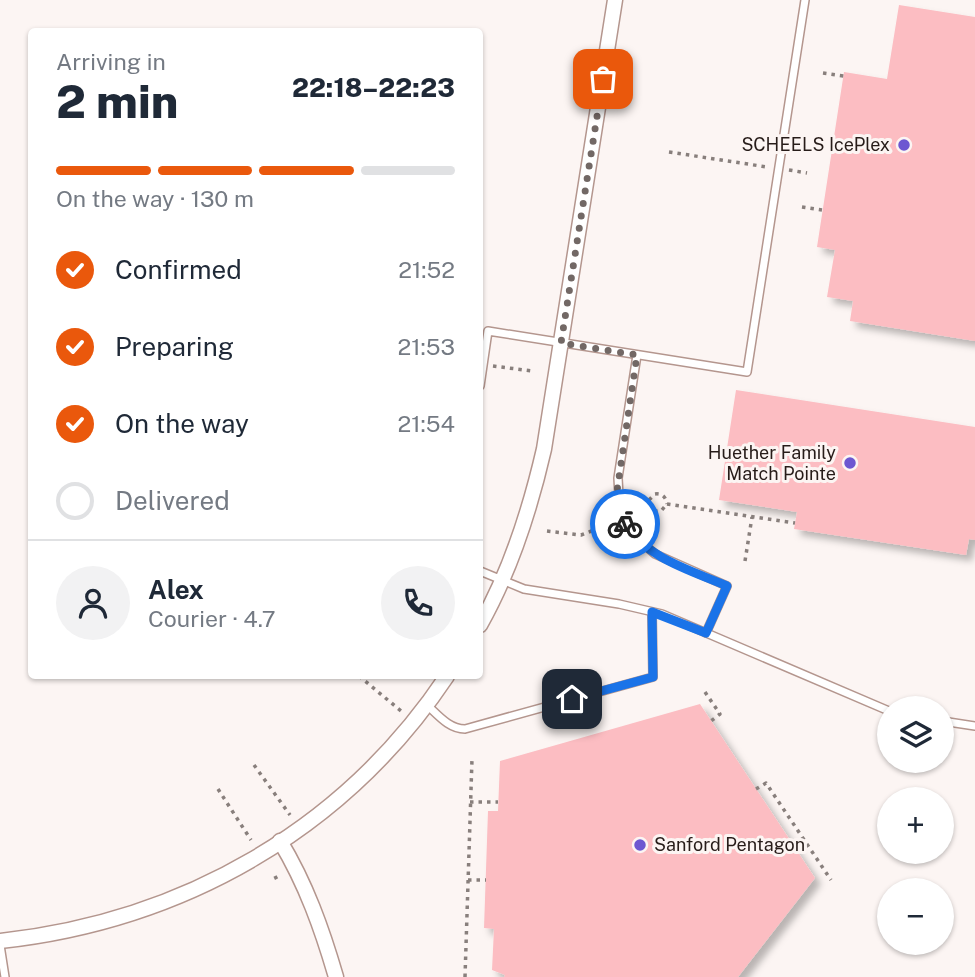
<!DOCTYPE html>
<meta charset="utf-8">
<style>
body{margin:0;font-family:"Public Sans",sans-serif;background:#f2f2f3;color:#1f2937;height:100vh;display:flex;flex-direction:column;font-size:26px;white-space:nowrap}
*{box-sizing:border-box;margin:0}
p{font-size:23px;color:#747a83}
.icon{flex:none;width:38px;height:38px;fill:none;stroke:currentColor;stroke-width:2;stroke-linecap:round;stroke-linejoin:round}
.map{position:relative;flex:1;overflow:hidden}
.sheet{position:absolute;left:28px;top:28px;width:455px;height:651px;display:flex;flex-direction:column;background:#fff;border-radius:7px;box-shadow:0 2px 5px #0004}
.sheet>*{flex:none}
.tools{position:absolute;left:877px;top:696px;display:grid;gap:14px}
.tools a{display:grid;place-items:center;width:77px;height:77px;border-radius:50%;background:#fff;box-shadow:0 2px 5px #0004;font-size:35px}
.pin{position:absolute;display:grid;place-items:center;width:60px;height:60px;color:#fff;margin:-30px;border-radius:14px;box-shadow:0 4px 10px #0006}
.courier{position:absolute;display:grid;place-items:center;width:70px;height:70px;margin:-35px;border:5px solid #1a73e8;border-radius:50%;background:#fff;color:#222;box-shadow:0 2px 9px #0007}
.summary em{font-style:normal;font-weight:800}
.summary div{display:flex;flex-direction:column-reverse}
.summary{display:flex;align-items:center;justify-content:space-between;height:119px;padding:0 28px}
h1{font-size:46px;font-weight:800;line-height:52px}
.bar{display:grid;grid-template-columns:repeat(4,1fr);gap:10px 7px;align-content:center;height:84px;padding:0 28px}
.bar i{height:9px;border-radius:5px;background:#e0e1e3}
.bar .current{background:#ea580c}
.bar p{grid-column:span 4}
.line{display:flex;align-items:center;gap:18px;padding:0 28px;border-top:2px solid #e0e1e3}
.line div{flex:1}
.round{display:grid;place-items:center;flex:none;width:74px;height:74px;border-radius:37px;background:#f2f2f3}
ol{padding:0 28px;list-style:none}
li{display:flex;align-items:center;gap:21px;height:77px}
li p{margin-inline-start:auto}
li .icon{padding:7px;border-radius:50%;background:#ea580c;color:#fff;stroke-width:4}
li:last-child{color:#747a83}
li i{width:38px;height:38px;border:4px solid #e0e1e3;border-radius:50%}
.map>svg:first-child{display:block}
.building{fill:#fcbdc2;filter:url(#shadow)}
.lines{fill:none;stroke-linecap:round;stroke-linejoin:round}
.lane-casing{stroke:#b4968e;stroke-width:10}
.street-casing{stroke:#b4968e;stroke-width:17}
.path{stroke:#887f7c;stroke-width:3.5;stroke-dasharray:3.5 5;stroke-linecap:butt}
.lane{stroke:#fff;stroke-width:7}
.street{stroke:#fff;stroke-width:14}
.done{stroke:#726865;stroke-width:7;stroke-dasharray:0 12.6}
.route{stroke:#1a73e8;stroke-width:9}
.poi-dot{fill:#6d57d1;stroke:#fcf5f3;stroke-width:2.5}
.labels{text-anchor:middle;stroke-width:6;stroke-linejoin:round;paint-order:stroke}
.poi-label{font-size:18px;fill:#271c19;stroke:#fcf5f3;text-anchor:end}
</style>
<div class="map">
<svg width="975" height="977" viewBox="0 0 975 977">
<defs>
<filter id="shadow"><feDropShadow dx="6" dy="6" stdDeviation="3.5" flood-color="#0004"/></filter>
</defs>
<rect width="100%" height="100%" fill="#fcf5f3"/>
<g class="building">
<path d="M899 5 975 17V341L850 321 853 301 827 297 835 250 817 247 844 72 887 79Z"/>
<path d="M736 390 975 427V540L969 539 966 555 794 529 797 512 719 500Z"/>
<path d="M700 704 815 878 738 977H504L505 975 492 970 494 929 484 928 488 811H498L500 761Z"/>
</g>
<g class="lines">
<g class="lane-casing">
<g id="lane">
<path d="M637 355 618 478 620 514 633 535 655 554 727 586 706 633"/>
<path d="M480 386 488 331 747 372 805 0"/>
<path d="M480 571 524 589 619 604 662 614 889 711"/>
<path d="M427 705C438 715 449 729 465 729L653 677 652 612"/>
<path d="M942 721 975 726"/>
<path d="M0 945 5 977"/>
</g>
</g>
<g class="street-casing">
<g id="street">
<path d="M480 625C511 570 530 510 544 449L615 0"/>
<path d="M280 841C306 884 322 929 336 977"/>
<path d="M0 941C183 921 344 830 447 676"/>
</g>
</g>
<g class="path">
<path d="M823 73 844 76"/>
<path d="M669 152 767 167"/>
<path d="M789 170 807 173"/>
<path d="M802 207 822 210"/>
<path d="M493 366 532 371"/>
<path d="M649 500 655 494C662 493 666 497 667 504"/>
<path d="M667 504 795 523"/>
<path d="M654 511H661L667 504"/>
<path d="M632 514 650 506"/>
<path d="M547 531 581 535 612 523"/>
<path d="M745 561 752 517"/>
<path d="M359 676 401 711"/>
<path d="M705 692 720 714 711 721"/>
<path d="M254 765 290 815"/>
<path d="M218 789 251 840"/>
<path d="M756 789 766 783 831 880"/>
<path d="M470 802H498"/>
<path d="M275 876 277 880"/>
<path d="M468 880H486"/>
<path d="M465 977 472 759"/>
</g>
<use href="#lane" class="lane"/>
<use href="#street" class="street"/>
</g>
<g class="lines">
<path class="done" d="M603 79 561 343 637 355 617 491 620 513 625 524"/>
<path class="route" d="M572 699 653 677 652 612 706 633 727 586C690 570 648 559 625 524"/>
</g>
<g class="poi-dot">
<circle cx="904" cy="145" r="7"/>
<circle cx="850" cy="463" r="7"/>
<circle cx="640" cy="845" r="7"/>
</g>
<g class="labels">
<g class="poi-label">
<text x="890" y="151">SCHEELS IcePlex</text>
<text x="836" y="459">Huether Family<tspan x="836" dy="21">Match Pointe</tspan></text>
<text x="654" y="851" text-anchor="start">Sanford Pentagon</text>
</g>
</g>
</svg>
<div class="tools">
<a><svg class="icon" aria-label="layers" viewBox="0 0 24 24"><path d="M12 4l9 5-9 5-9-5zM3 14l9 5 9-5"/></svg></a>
<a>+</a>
<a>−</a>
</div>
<div class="pin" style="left:603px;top:79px;background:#ea580c"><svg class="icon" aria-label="bag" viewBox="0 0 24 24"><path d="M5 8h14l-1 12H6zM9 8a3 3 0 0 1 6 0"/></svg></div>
<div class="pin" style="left:572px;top:699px;background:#1f2937"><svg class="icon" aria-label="home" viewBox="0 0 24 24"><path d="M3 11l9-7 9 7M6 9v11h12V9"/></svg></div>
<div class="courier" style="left:625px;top:524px"><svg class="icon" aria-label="bike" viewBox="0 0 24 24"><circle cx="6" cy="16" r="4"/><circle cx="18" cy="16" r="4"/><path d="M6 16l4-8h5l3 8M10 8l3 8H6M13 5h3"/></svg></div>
<section class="sheet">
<div class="summary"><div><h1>2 min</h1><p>Arriving in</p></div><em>22:18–22:23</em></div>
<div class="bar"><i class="current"></i><i class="current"></i><i class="current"></i><i></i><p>On the way · 130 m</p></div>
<ol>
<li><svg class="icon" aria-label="check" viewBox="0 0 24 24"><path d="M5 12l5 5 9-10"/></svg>Confirmed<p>21:52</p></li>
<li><svg class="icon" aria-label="check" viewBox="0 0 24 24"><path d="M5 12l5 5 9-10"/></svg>Preparing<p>21:53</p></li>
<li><svg class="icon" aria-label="check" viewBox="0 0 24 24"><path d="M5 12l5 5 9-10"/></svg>On the way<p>21:54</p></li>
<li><i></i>Delivered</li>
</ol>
<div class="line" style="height:126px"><a class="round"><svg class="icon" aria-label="person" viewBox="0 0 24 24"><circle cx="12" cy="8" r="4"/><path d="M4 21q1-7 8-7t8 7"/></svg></a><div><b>Alex</b><p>Courier · 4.7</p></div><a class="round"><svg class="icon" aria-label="phone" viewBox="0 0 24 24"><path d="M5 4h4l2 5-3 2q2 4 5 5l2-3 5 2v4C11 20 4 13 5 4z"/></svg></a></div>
</section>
</div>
